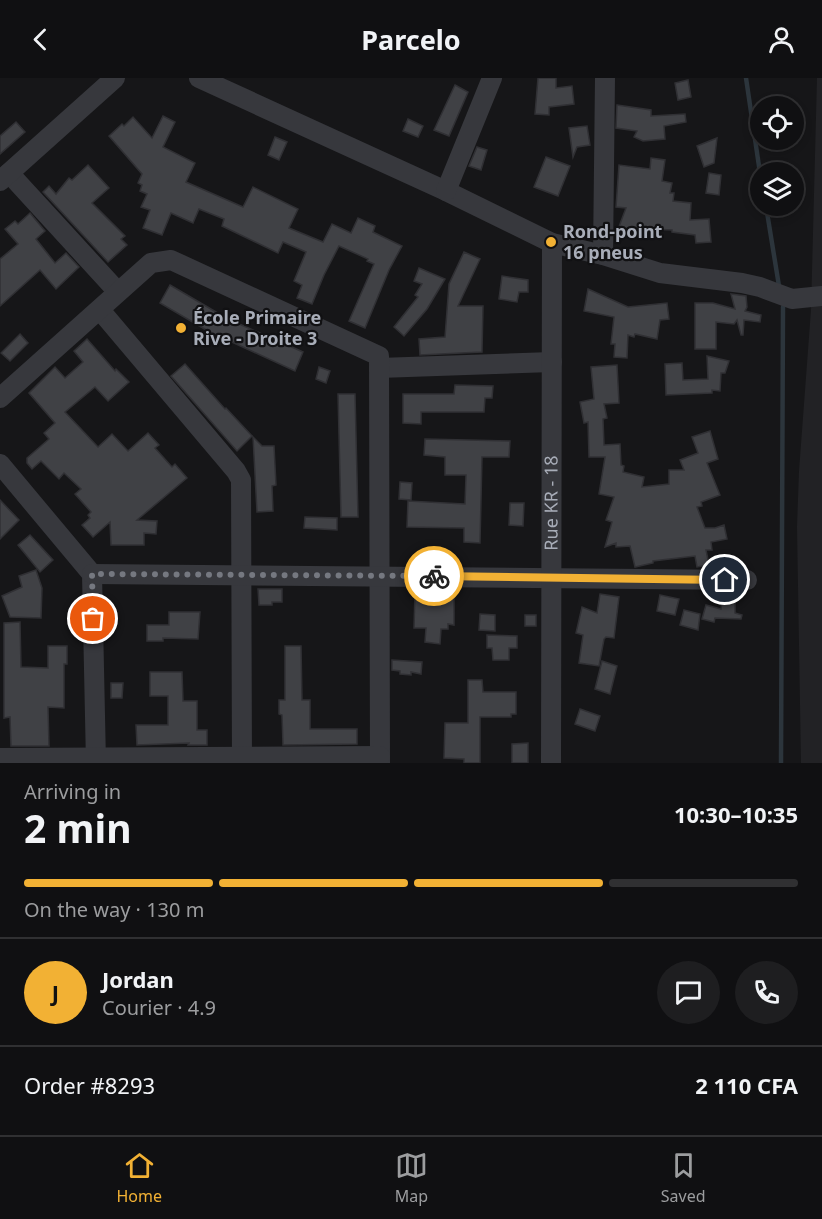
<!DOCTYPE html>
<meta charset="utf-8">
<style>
body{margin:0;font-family:"Noto Sans",sans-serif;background:#1e1e20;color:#f1f3f6;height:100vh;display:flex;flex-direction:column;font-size:22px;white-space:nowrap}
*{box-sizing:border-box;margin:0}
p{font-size:20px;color:#9c9d9f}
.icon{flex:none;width:33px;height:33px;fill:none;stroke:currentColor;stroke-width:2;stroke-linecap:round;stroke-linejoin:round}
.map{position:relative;height:685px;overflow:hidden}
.drawer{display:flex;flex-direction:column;background:#101012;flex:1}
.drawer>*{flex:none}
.fabs{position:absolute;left:750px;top:18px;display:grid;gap:12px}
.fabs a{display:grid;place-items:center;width:54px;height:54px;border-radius:50%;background:#101012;box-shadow:0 3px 9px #0003,0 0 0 2px #303032;font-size:30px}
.pin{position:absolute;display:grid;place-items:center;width:51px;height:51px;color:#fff;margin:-26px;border:3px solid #fff;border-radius:50%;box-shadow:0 2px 6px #0007}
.courier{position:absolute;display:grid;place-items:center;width:60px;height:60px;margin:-30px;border:4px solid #f2b134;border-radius:50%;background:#fff;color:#222;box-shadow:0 2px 8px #0007}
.overview em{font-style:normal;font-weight:700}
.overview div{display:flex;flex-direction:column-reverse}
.overview{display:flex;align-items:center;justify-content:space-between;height:102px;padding:0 24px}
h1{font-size:39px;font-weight:700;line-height:45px}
.bar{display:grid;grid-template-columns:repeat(4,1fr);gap:9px 6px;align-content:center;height:72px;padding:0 24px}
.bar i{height:8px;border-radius:4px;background:#303032}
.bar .current{background:#f2b134}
.bar p{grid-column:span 4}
.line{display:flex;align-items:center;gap:15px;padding:0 24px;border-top:2px solid #303032}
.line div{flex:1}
.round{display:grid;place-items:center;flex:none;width:63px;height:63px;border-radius:32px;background:#1e1e20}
header{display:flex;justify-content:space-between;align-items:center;height:78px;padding:0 24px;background:#101012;font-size:27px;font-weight:700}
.tabs{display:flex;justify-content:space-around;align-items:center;height:84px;border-top:2px solid #303032;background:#101012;font-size:16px;color:#9c9d9f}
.tabs a{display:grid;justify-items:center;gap:3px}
.tabs .current{color:#f2b134}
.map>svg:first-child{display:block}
.built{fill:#222225}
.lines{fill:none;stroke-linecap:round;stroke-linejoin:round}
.stream{stroke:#2c353c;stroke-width:4.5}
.building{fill:#404145;stroke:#303034;stroke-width:1.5}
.minor{stroke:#37383d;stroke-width:20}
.done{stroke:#757880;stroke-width:6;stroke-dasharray:0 10.8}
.route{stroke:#f2b134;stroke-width:8}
.poi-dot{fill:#f2b134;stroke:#111113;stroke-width:2}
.labels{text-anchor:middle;stroke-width:4.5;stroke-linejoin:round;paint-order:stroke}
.poi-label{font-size:18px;font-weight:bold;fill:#a8adb8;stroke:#111113;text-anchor:start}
.street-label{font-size:18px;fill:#a8adb8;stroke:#111113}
</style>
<header><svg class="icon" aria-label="back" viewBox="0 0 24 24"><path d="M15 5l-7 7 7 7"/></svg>Parcelo<svg class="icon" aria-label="person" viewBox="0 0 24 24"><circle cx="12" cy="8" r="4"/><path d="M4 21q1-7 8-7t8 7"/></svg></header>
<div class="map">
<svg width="822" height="685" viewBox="0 0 822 685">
<rect width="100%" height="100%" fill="#161618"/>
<path class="built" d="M817 0H822V685H801L797 449 799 393 811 232Z"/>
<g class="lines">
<g class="stream">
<path d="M746 0 760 95"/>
<path d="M766 128 779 208"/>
<path d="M781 685 783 229"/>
</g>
</g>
<g class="building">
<path d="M538 0H556V10L572 8 574 26 549 29V37L535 36Z"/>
<path d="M688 2 691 19 678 22 675 5Z"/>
<path d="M455 7 468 14 449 58 434 52Z"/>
<path d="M617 27 651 32V38L685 36 686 44 664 48 665 61 643 63 634 59 637 53 616 50Z"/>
<path d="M163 38 175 44 163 69 195 85 186 104 243 129 253 109 298 131 289 150 323 164 332 146 351 155 358 140 375 148 373 154 402 168 389 192 365 250 349 243 374 186 367 183 368 181 339 168 324 197 312 226 297 220 302 207 294 203 306 174 283 164 278 175 222 148 224 141 199 131 193 145 171 135 162 157 143 150 150 132 141 129 147 116 140 113 142 107 138 105 142 96 109 58 122 46 124 48 133 39 152 60Z"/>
<path d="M408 41 423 48 418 59 403 53Z"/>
<path d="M16 44 25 54 0 76V58Z"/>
<path d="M587 48 590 67 577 69 573 79 569 50Z"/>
<path d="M275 59 287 64 279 82 268 77Z"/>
<path d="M717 60 714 85 704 89 697 68Z"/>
<path d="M477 69 487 72 481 92 469 88Z"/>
<path d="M546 79 570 88 558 118 534 109Z"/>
<path d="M651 80 665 82 662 103 672 105 670 115H674L673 123 691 125 690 142 709 141 711 164 696 165 695 157 672 154V152L650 151 649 159 617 154 626 130 616 129 619 87 650 91Z"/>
<path d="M88 87 109 110 92 125 125 158 121 161 127 167 108 184 43 114 49 108 56 116 69 100 72 102Z"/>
<path d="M709 95 721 97 719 117 706 115Z"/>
<path d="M30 135 45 153 36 161 55 185 66 175 79 189 56 211 40 192 0 228V181L18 166 5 151 15 143 18 146Z"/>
<path d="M464 174 480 181 458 228H483L482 274 420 277 419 261 445 259 449 206Z"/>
<path d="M419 190 445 201 427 231 404 258 394 249 418 219 415 217 422 206 414 203Z"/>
<path d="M502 198 528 202V214H519L517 224 499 221Z"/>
<path d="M170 207 228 241 303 274 295 293 208 253 160 225Z"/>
<path d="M588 211 628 229 667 225 669 241 660 242 657 261 635 256 634 259 628 257 627 280 614 279 615 266H611L614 239 584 233Z"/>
<path d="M731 216 746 218 747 229 745 233 761 237 760 244 744 242 743 257H741L737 242 734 246 716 244V271H695V225H713L735 231Z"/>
<path d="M20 256 28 265 10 283 1 275Z"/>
<path d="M87 261 115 293 116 291 129 304 108 323 95 309 65 334 98 369 112 356 128 373 148 355 159 367 155 370 172 389 175 386 187 400 137 442 157 443 156 456 144 455V467H111L110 444 93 459 82 447 90 440 88 437 91 434 75 416 81 411 64 395 59 401 41 383 32 391 27 385V380L49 361 44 355 55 345 29 315 55 289 65 300 83 284 74 273Z"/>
<path d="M707 278 729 283 725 295H721L720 313 712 312V315L666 317 665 286 682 285 683 302 708 301Z"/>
<path d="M185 286 225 331 226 330 252 358 237 373 171 298Z"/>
<path d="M617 287 619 325 604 326 607 340 603 341 604 367 620 366 621 387 624 388 623 394 644 399 642 409 669 406V392H684L680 382 698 375 692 359 710 353 718 381 707 385 720 417 701 424 702 428 697 429 705 450H715L724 447 727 461 711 464 712 472H706L709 487 697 489 695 478 653 483V485L635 489 630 468 616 469V465L605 469 612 444 606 442 614 419 599 416 605 379H589L588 344 584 345 580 324 594 321 591 289Z"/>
<path d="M319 289 330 293 326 305 316 301Z"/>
<path d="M455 307 493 308 492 320H485L484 334H421V346L403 345V316H454Z"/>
<path d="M338 316H355L358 439H341Z"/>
<path d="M253 359 262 368H274L276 407 272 408 273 433 257 434Z"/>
<path d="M425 361 510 363 509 379H482L480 465 464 464V450L407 449 408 423 465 426 466 397H445V379L424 377Z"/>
<path d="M400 404 412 405 411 422 399 421Z"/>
<path d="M0 422 19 442 0 461Z"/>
<path d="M510 425H524L523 448 509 447Z"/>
<path d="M305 439 337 440V452L304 450Z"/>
<path d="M30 457 53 482 40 494 18 467Z"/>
<path d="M36 492 42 510 41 540 10 539 2 518 22 509 19 498Z"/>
<path d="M258 511H282V524H272V527H259Z"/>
<path d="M415 514H452V520H454V547L448 546V551H441L440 566 425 564 426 550H414Z"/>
<path d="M600 516 619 519 614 560 606 559 604 561 599 588 579 585 583 557 576 555 582 529 597 535Z"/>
<path d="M660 517 679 521 675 537 657 533Z"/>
<path d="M722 523 735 524V535L742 537 741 541 715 540 714 544 702 541 706 527 721 531Z"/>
<path d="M684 532 700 536 698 552 680 547Z"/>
<path d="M169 534H200L198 561 163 560V563H147V547H169Z"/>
<path d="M480 536 495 537V553L479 552Z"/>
<rect x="525" y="537" width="11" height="11"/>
<path d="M20 544 21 589 48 590V568H67V586H64V630L48 629 49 668H11L10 639 4 640V545Z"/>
<path d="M487 557 517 558V570H509V582H493L492 570H487Z"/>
<path d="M285 568H301L302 622H310V651H357V666L283 667 282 637 279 636V622H285Z"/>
<path d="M392 582 422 584 421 596 411 594V597L400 596V593L392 592Z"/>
<path d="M602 583 617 588 610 616 595 611Z"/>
<path d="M150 594H182L183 623H197V652H207V667H188L189 665 137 667 136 647H168V618H150Z"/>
<path d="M468 602H482L483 614H516V636H511V639H480V685H464V681L444 680 445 645H468Z"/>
<path d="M111 605H123L122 620H111Z"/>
<path d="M580 631 600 638 595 653 575 646Z"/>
<path d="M528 665V685H512V666Z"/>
</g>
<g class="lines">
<g class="minor">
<path d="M199 0 446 113 552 165 603 177 660 195 742 205 760 209 792 221 822 218"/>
<path d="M9 95 118 214"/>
<path d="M0 103 115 0"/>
<path d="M446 113 492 0"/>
<path d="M603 177 605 0"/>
<path d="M100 232 236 393 241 402 242 685"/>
<path d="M379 290 552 284"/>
<path d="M0 320 151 185 171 182 379 278 380 685"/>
<path d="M0 386 92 496 96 685"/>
<path d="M92 496 747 502"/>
<path d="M0 680 380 678"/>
<path id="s1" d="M551 685 552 165"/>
</g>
</g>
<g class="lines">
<path class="done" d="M93 541 92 496 434 498"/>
<path class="route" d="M434 498 725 502"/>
</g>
<g class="poi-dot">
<circle cx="551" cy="164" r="6"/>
<circle cx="181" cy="250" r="6"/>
</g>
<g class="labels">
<g class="poi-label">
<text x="563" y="160">Rond-point<tspan x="563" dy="21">16 pneus</tspan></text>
<text x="193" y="246">École Primaire<tspan x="193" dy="21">Rive - Droite 3</tspan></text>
</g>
<g class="street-label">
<text dy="6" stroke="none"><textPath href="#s1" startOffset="260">Rue KR - 18</textPath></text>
</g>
</g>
</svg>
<div class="fabs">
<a><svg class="icon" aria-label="locate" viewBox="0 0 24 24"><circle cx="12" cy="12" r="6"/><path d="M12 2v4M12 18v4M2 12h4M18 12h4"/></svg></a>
<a><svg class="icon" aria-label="layers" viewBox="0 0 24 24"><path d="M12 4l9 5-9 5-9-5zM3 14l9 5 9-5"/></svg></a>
</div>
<div class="pin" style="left:93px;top:541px;background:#ea580c"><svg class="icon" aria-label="bag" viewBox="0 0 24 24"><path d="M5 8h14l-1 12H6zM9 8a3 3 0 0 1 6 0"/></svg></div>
<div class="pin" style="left:725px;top:502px;background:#1f2937"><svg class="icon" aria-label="home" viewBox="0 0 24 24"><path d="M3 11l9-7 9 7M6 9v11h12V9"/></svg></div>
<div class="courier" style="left:434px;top:498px"><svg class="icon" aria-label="bike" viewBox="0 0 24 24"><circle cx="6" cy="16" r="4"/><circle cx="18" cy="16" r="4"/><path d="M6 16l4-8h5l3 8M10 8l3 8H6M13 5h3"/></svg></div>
</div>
<section class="drawer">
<div class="overview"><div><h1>2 min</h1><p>Arriving in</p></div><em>10:30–10:35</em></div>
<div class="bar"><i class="current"></i><i class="current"></i><i class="current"></i><i></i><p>On the way · 130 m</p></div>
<div class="line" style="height:108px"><b class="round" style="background:#f2b134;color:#111">J</b><div><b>Jordan</b><p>Courier · 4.9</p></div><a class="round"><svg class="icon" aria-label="chat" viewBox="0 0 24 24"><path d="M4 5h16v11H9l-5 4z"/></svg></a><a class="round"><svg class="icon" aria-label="phone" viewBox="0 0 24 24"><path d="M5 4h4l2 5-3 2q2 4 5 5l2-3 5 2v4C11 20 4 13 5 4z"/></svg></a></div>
<div class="line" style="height:78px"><div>Order #8293</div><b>2 110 CFA</b></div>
</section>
<nav class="tabs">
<a class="current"><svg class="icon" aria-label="home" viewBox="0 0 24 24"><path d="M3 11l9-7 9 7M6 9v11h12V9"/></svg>Home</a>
<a><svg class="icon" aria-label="map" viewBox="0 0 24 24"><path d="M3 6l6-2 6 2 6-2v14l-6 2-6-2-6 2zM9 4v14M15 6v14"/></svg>Map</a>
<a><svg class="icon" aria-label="saved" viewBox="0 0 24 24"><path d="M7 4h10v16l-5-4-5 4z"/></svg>Saved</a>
</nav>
